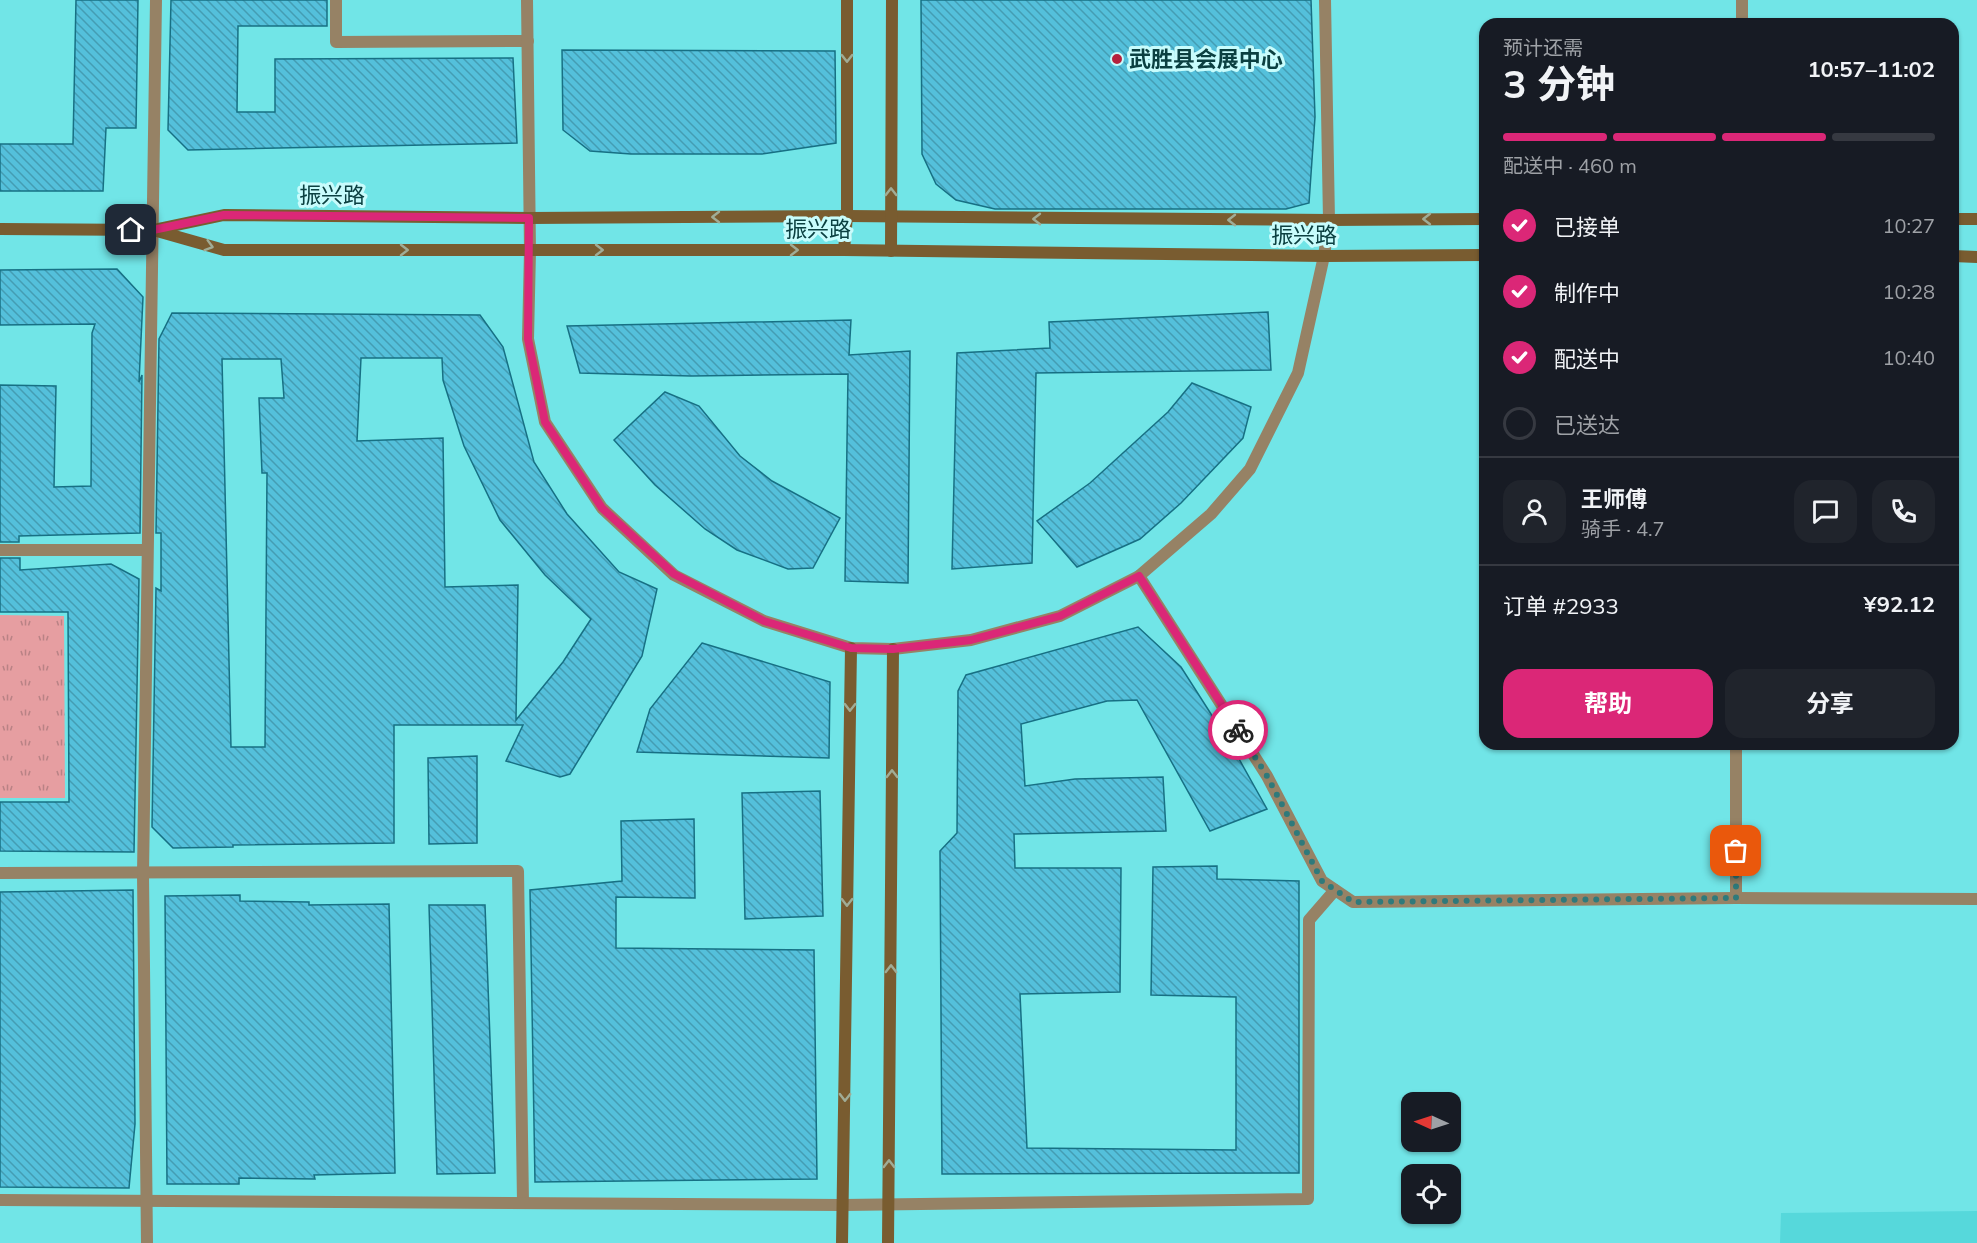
<!DOCTYPE html>
<html lang="zh">
<meta charset="utf-8">
<style>
body{margin:0;font-family:Mulish,"Noto Sans SC",sans-serif;background:#20242c;color:#f1f3f6;height:100vh;display:flex;flex-direction:column;font-size:22px;white-space:nowrap}
*{box-sizing:border-box;margin:0}
p{font-size:20px;color:#9ea1a6}
.icon{flex:none;width:33px;height:33px;fill:none;stroke:currentColor;stroke-width:2;stroke-linecap:round;stroke-linejoin:round}
.map{position:relative;flex:1;overflow:hidden}
.details{position:absolute;left:1479px;top:18px;width:480px;height:732px;display:flex;flex-direction:column;background:#171b24;border-radius:18px;box-shadow:0 2px 4px #0004}
.details>*{flex:none}
.needle{width:39px;rotate:273deg}
.fabs{position:absolute;left:1401px;top:1092px;display:grid;gap:12px}
.fabs a{display:grid;place-items:center;width:60px;height:60px;border-radius:12px;background:#171b24;box-shadow:0 2px 4px #0004;font-size:30px}
.pin{position:absolute;display:grid;place-items:center;width:51px;height:51px;color:#fff;margin:-26px;border-radius:12px;box-shadow:0 3px 9px #0006}
.courier{position:absolute;display:grid;place-items:center;width:60px;height:60px;margin:-30px;border:4px solid #db2777;border-radius:50%;background:#fff;color:#222;box-shadow:0 2px 8px #0007}
.headline em{font-style:normal;font-weight:700}
.headline div{display:flex;flex-direction:column-reverse}
.headline{display:flex;align-items:center;justify-content:space-between;height:102px;padding:0 24px}
h1{font-size:39px;font-weight:700;line-height:45px}
.bar{display:grid;grid-template-columns:repeat(4,1fr);gap:9px 6px;align-content:center;height:72px;padding:0 24px}
.bar i{height:8px;border-radius:4px;background:#363941}
.bar .current{background:#db2777}
.bar p{grid-column:span 4}
.line{display:flex;align-items:center;gap:15px;padding:0 24px;border-top:2px solid #363941}
.line div{flex:1}
.round{display:grid;place-items:center;flex:none;width:63px;height:63px;border-radius:18px;background:#20242c}
ol{padding:0 24px;list-style:none}
li{display:flex;align-items:center;gap:18px;height:66px}
li p{margin-inline-start:auto}
li .icon{padding:6px;border-radius:50%;background:#db2777;color:#fff;stroke-width:4}
li:last-child{color:#9ea1a6}
li i{width:33px;height:33px;border:3px solid #363941;border-radius:50%}
.action{display:flex;gap:12px;margin-top:auto;padding:12px 24px}
.action a{flex:1;height:69px;border-radius:18px;background:#db2777;color:#fff;font-size:24px;font-weight:700;line-height:69px;text-align:center}
.action a+a{background:#20242c;color:#f1f3f6}
.map>svg:first-child{display:block}
.built{fill:#56d8db}
.grass{fill:url(#grass-tufts)}
.building{fill:url(#building-back-hatch);stroke:#177084;stroke-width:1.5;fill-rule:evenodd}
.lines{fill:none;stroke-linecap:round;stroke-linejoin:round}
.minor{stroke:#968265;stroke-width:12}
.tertiary{stroke:#968265;stroke-width:12}
.secondary{stroke:#795c30;stroke-width:12}
.oneway{stroke:#a0ac96}
.done{stroke:#2f7a7b;stroke-width:6;stroke-dasharray:0 10.8}
.route{stroke:#db2777;stroke-width:8}
.poi-dot{fill:#b4223e;stroke:#c8fcfc;stroke-width:2}
.labels{text-anchor:middle;stroke-width:6;stroke-linejoin:round;paint-order:stroke}
.poi-label{font-size:22px;font-weight:bold;fill:#0b4041;stroke:#c8fcfc;text-anchor:start}
.street-label{font-size:22px;fill:#0b4041;stroke:#c8fcfc}
</style>
<div class="map">
<svg width="1977" height="1243" viewBox="0 0 1977 1243">
<defs>
<pattern id="grass-tufts" width="24" height="20" patternUnits="userSpaceOnUse" patternTransform="scale(1.5)"><rect width="24" height="20" fill="#e69ea1"/><path d="M3 7l-1-3M5 7V3M7 7l1-3M15 17l-1-3M17 17v-4M19 17l1-3" fill="none" stroke="#b98285"/></pattern>
<pattern id="building-back-hatch" width="6" height="6" patternUnits="userSpaceOnUse" patternTransform="scale(1.5)"><rect width="6" height="6" fill="#54c0db"/><path d="M-1 5l2 2M0 0l6 6M5-1l2 2" fill="none" stroke="#449db3"/></pattern>
</defs>
<rect width="100%" height="100%" fill="#71e5e7"/>
<path class="built" d="M1977 1211V1243H1780L1781 1213Z"/>
<path class="grass" d="M0 615 64 616 65 798H0Z"/>
<g class="building">
<path d="M76 0H138L136 128H106L103 191H0V144H73Z"/>
<path d="M171 0H327V26H238L237 112H275V59L513 58 517 143 188 150 168 130Z"/>
<path d="M921 0H1311L1315 117 1309 203 1286 209H995L956 200 936 184 922 154Z"/>
<path d="M562 50 835 51 836 143 762 154H631L590 151 563 130Z"/>
<path d="M117 269 143 297 139 382 142 375 140 533 19 536V542H0V385L56 386 54 487 91 486 92 333 95 324 0 325V270Z"/>
<path d="M1268 312 1271 370 1036 373 1032 563 952 569 957 353 1050 348 1049 322Z"/>
<path d="M172 313 480 315 503 347 534 462 567 514 619 572 657 589 642 656 570 774 560 777 506 761 523 725H394V843L233 845V847L173 848 152 827 156 588 161 591V533H156L159 339ZM361 358H442L443 380 464 446 500 520 545 575 591 619 563 662 516 720 518 585 445 587 443 438 357 441ZM222 359H281L284 398H259L262 473H267L265 747H231Z"/>
<path d="M851 320 849 355 910 351 908 583 845 581 848 374 691 376 580 373 567 326Z"/>
<path d="M1192 383 1251 407 1243 438 1181 503 1140 539 1077 567 1037 521 1090 483 1168 412Z"/>
<path d="M665 392 699 406 740 456 772 481 840 518 813 568 788 569 737 550 705 529 655 485 614 440Z"/>
<path d="M0 558H20V570L111 564 139 579 134 852 0 851V802H69L68 612H0Z"/>
<path d="M1138 627 1181 667 1234 750 1267 809 1210 831 1137 700 1107 701 1021 724 1025 786 1075 779 1163 777 1166 831 1014 834 1015 868H1121L1120 992 1020 994 1027 1148 1236 1150V997L1151 995 1153 867 1217 866V879L1299 881V1173L942 1174 940 851 957 833 958 691 966 675Z"/>
<path d="M702 643 830 682 829 758 637 752 650 709Z"/>
<path d="M477 756V843L429 844 428 758Z"/>
<path d="M820 791 823 916 745 919 742 793Z"/>
<path d="M694 819 695 898 616 897V948L814 950 817 1179 535 1182 530 890 622 881 621 821Z"/>
<path d="M133 890 135 1124 129 1188 0 1187V892Z"/>
<path d="M240 895V901L309 902V905L389 904 395 1173 314 1175 315 1179 239 1178V1184H167L165 896Z"/>
<path d="M429 905H485L495 1173 437 1174Z"/>
</g>
<g class="lines">
<g class="minor">
<path d="M336 0V42L528 41"/>
<path d="M527 0 530 251"/>
<path d="M1742 0V24"/>
<path d="M1324 256 1329 220 1325 0"/>
<path d="M0 550H146"/>
<path d="M1139 576 1267 776 1322 881 1353 902 1736 898 1977 899"/>
<path d="M0 873 518 871 523 1202"/>
<path d="M1736 898V744"/>
<path d="M0 1200 843 1205 1308 1199 1309 920 1335 890"/>
<path d="M147 1243 143 874 156 0"/>
</g>
<path class="tertiary" d="M530 251 528 339 545 422 602 508 674 575 764 621 851 648 893 649 971 640 1060 616 1139 576 1211 514 1250 469 1298 373 1324 256"/>
<g class="secondary">
<path d="M1953 219H1977"/>
<path d="M0 229 153 230 224 215 529 218 847 216 1329 220 1485 219"/>
<path d="M157 231 224 250H844L1324 256 1485 255"/>
<path d="M844 250 847 216V0"/>
<path d="M891 251 892 0"/>
<path d="M1953 256 1977 257"/>
<path d="M842 1243 851 648"/>
<path d="M888 1243 893 649"/>
</g>
</g>
<defs><path id="oneway-chevron" d="M-2-3.5L2.5 0L-2 3.5" fill="none" stroke-width="1.6" stroke-linecap="round" stroke-linejoin="round" transform="scale(1.5)"/></defs>
<g class="oneway">
<use href="#oneway-chevron" transform="translate(847 58) rotate(90)"/>
<use href="#oneway-chevron" transform="translate(891 192) rotate(-90)"/>
<use href="#oneway-chevron" transform="translate(716 217) rotate(180)"/>
<use href="#oneway-chevron" transform="translate(1037 219) rotate(-180)"/>
<use href="#oneway-chevron" transform="translate(1427 219) rotate(180)"/>
<use href="#oneway-chevron" transform="translate(1232 220) rotate(-180)"/>
<use href="#oneway-chevron" transform="translate(209 246) rotate(16)"/>
<use href="#oneway-chevron" transform="translate(404 250)"/>
<use href="#oneway-chevron" transform="translate(599 250)"/>
<use href="#oneway-chevron" transform="translate(794 250)"/>
<use href="#oneway-chevron" transform="translate(850 707) rotate(91)"/>
<use href="#oneway-chevron" transform="translate(892 774) rotate(-90)"/>
<use href="#oneway-chevron" transform="translate(847 902) rotate(91)"/>
<use href="#oneway-chevron" transform="translate(891 969) rotate(-90)"/>
<use href="#oneway-chevron" transform="translate(845 1097) rotate(91)"/>
<use href="#oneway-chevron" transform="translate(889 1164) rotate(-90)"/>
</g>
<g class="lines">
<path class="done" d="M1238 730 1267 776 1322 881 1353 902 1736 898V851"/>
<path class="route" d="M131 230H153L224 215 529 218 528 339 545 422 602 508 674 574 764 621 851 648 893 649 971 640 1060 616 1139 576 1238 730"/>
</g>
<circle class="poi-dot" cx="1117" cy="59" r="6"/>
<g class="labels">
<g class="poi-label">
<text x="1129" y="67">武胜县会展中心</text>
</g>
<g class="street-label">
<text x="332" y="203">振兴路</text>
<text x="818" y="237">振兴路</text>
<text x="1304" y="243">振兴路</text>
</g>
</g>
</svg>
<div class="fabs">
<a><svg class="needle" viewBox="-14 -14 28 28"><path d="M0-13l5 13h-10z" fill="#e53935"/><path d="M0 13l5-13h-10z" fill="#9ea1a6"/></svg></a>
<a><svg class="icon" aria-label="locate" viewBox="0 0 24 24"><circle cx="12" cy="12" r="6"/><path d="M12 2v4M12 18v4M2 12h4M18 12h4"/></svg></a>
</div>
<div class="pin" style="left:1736px;top:851px;background:#ea580c"><svg class="icon" aria-label="bag" viewBox="0 0 24 24"><path d="M5 8h14l-1 12H6zM9 8a3 3 0 0 1 6 0"/></svg></div>
<div class="pin" style="left:131px;top:230px;background:#1f2937"><svg class="icon" aria-label="home" viewBox="0 0 24 24"><path d="M3 11l9-7 9 7M6 9v11h12V9"/></svg></div>
<div class="courier" style="left:1238px;top:730px"><svg class="icon" aria-label="bike" viewBox="0 0 24 24"><circle cx="6" cy="16" r="4"/><circle cx="18" cy="16" r="4"/><path d="M6 16l4-8h5l3 8M10 8l3 8H6M13 5h3"/></svg></div>
<section class="details">
<div class="headline"><div><h1>3 分钟</h1><p>预计还需</p></div><em>10:57–11:02</em></div>
<div class="bar"><i class="current"></i><i class="current"></i><i class="current"></i><i></i><p>配送中 · 460 m</p></div>
<ol>
<li><svg class="icon" aria-label="check" viewBox="0 0 24 24"><path d="M5 12l5 5 9-10"/></svg>已接单<p>10:27</p></li>
<li><svg class="icon" aria-label="check" viewBox="0 0 24 24"><path d="M5 12l5 5 9-10"/></svg>制作中<p>10:28</p></li>
<li><svg class="icon" aria-label="check" viewBox="0 0 24 24"><path d="M5 12l5 5 9-10"/></svg>配送中<p>10:40</p></li>
<li><i></i>已送达</li>
</ol>
<div class="line" style="height:108px"><a class="round"><svg class="icon" aria-label="person" viewBox="0 0 24 24"><circle cx="12" cy="8" r="4"/><path d="M4 21q1-7 8-7t8 7"/></svg></a><div><b>王师傅</b><p>骑手 · 4.7</p></div><a class="round"><svg class="icon" aria-label="chat" viewBox="0 0 24 24"><path d="M4 5h16v11H9l-5 4z"/></svg></a><a class="round"><svg class="icon" aria-label="phone" viewBox="0 0 24 24"><path d="M5 4h4l2 5-3 2q2 4 5 5l2-3 5 2v4C11 20 4 13 5 4z"/></svg></a></div>
<div class="line" style="height:78px"><div>订单 #2933</div><b>¥92.12</b></div>
<div class="action"><a>帮助</a><a>分享</a></div>
</section>
</div>
